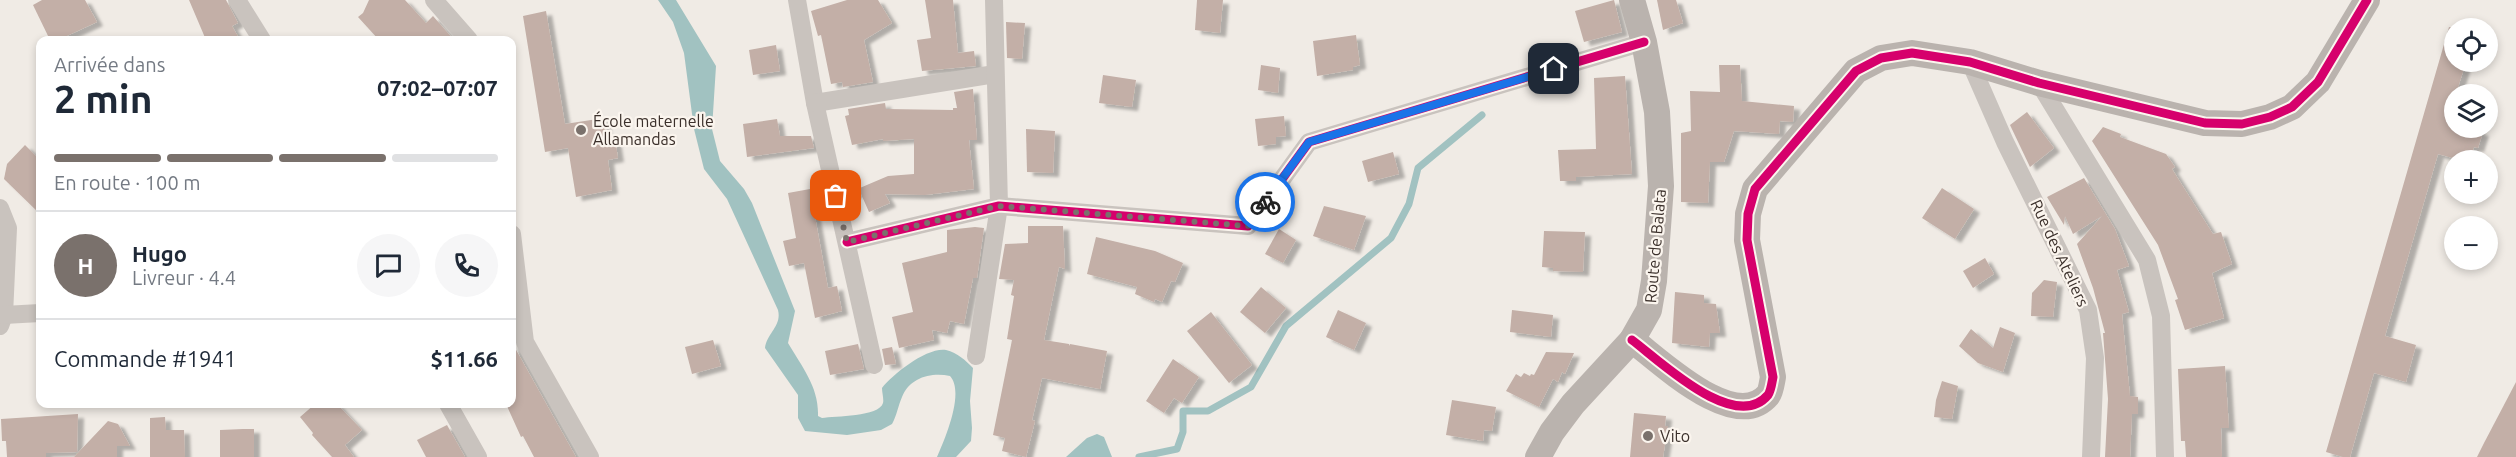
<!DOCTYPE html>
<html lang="fr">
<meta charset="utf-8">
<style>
body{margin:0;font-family:Ubuntu,sans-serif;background:#f6f6f7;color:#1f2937;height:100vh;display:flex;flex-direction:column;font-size:22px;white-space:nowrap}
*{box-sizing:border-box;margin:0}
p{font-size:20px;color:#747a83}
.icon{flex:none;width:33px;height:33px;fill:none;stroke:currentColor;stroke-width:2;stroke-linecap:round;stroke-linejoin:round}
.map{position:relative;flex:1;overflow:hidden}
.sheet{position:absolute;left:36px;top:36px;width:480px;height:372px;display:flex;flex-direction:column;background:#fff;border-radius:12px;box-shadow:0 3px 9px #0003}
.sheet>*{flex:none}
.controls{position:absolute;left:2444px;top:18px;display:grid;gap:12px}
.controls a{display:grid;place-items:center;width:54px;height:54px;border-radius:50%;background:#fff;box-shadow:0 3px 9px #0003;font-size:30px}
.pin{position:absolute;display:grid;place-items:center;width:51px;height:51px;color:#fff;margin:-26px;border-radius:12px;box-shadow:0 3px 9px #0006}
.courier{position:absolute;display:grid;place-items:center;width:60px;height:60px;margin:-30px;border:4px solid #1a73e8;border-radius:50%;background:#fff;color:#222;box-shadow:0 2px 8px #0007}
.headline em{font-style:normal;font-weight:600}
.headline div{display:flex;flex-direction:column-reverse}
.headline{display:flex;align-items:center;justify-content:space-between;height:102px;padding:0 18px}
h1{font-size:39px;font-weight:600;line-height:45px}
.bar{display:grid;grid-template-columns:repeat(4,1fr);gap:9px 6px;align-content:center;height:72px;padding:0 18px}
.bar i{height:8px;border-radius:4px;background:#e0e1e3}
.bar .current{background:#7a716c}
.bar p{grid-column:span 4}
.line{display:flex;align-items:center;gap:15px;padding:0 18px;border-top:2px solid #e0e1e3}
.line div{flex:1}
.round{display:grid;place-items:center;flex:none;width:63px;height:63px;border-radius:32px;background:#f6f6f7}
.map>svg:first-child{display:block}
.water{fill:#a1c2c1}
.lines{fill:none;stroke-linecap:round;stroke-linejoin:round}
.stream{stroke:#a1c2c1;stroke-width:7}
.building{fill:#c3afa7;filter:url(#shadow)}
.street{stroke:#c9c3be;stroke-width:18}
.secondary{stroke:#bab3ae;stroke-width:26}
.cycleway-casing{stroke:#fbf5ee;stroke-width:13}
.cycleway{stroke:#d6006c;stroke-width:9}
.done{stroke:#7a716c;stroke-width:6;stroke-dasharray:0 10.8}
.route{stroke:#1a73e8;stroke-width:8}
.poi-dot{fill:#7a716c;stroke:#fbf5ee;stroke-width:2}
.labels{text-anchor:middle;stroke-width:4.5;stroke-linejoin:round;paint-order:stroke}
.poi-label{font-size:16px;fill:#3b302b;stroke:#fbf5ee;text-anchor:start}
.street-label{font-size:16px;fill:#3b302b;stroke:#fbf5ee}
</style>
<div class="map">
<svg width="2516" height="457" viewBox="0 0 2516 457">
<defs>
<filter id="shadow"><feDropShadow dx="6" dy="4" stdDeviation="1.5" flood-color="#0004"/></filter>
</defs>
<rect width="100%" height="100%" fill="#f0ebe5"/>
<g class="water">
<path d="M658 0H676L716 66 712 129 720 161 744 189 752 203 795 311 788 343C802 367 819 387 818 416L822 418C835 416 879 417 883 403 884 399 882 393 882 388 893 374 927 347 946 350 958 353 965 360 973 368L970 401 972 428 971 441 956 457H937C945 439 965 392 950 376 932 372 910 377 902 397 898 406 897 415 892 424L881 430 847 435 805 431 798 418V395L765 348C767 333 782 326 778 310L727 199 704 169 694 129 684 53 673 22Z"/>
<path d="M1097 434 1104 437 1112 457H1066L1087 438Z"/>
</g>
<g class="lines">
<path class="stream" d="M1139 457 1177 449 1183 432V411H1208L1251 387 1286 326 1391 238 1409 204 1418 168 1482 115"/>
</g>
<g class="building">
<path d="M42 0H85L97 22 58 40H50L33 5Z"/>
<path d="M189 0H226L238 23 232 26 240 40H206Z"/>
<path d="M369 0H405L426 23 433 16 454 40H379L358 17 363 13Z"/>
<path d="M847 0H878L892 23 864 40 873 82 843 87 842 82 831 84 821 35 818 36 811 11Z"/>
<path d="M925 0H953L958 53 974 51 976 66 922 71 917 40 931 38Z"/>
<path d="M1197 0H1223L1220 33 1195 30Z"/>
<path d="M1614 0 1622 32 1584 42 1575 11Z"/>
<path d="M1657 0H1676L1683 23 1663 30Z"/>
<path d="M546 11 565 124 604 118 607 141 615 139 618 158 608 160 612 190 576 197 568 148 545 152 523 16Z"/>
<path d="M1006 22 1025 23 1022 59 1007 58Z"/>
<path d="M2449 27 2454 28V62H2466L2456 94H2454L2448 121 2454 123V128H2479L2478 131 2483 132 2478 148 2474 147 2470 160H2460L2438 154 2385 336 2416 345 2406 382 2374 373 2350 457H2343L2326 452Z"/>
<path d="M1356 35 1360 65 1353 67V70L1317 76 1313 41Z"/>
<path d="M776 45 780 71 753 75 749 50Z"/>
<path d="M1261 65 1280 68 1278 93 1258 90Z"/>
<path d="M1719 65H1740L1742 101 1794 106 1793 122 1780 121 1779 134 1734 131 1724 162H1710L1708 203 1681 202V133L1691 131 1690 91 1720 92Z"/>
<path d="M1103 75 1136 80 1132 107 1099 103Z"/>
<path d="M1625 76 1632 174 1576 177V181H1560L1558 150 1596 149 1594 78Z"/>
<path d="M973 89 977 140H969L974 189 925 195 885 194 890 203 869 212 861 194 848 193 888 176 914 174V139L883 141V139L852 145 845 116 849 115 848 109 885 103 886 109 953 110V108H957L954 92Z"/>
<path d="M2027 112 2054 148 2030 167 2010 125Z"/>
<path d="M1284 116 1286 136 1276 137V144L1258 146 1255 119Z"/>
<path d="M777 119 780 136H811L814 148 747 157 743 124Z"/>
<path d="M2103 127 2121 134 2120 137 2166 154 2175 167 2172 169 2213 234 2221 232 2232 264 2212 273 2224 318 2185 330 2175 300 2178 299 2158 245 2092 141Z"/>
<path d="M1026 129 1055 131 1053 173 1027 172Z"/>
<path d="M25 145 40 160V214L4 179 7 164Z"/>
<path d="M1393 152 1399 174 1368 182 1362 161Z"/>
<path d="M2084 178 2115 229 2129 266 2117 270 2129 312 2122 314 2130 396 2138 397V414H2132L2130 457H2105L2108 399 2103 333H2105L2093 288 2077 244 2102 216 2073 234 2065 216 2064 225 2047 197Z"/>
<path d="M1942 188 1974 209 1955 239 1922 218Z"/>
<path d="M810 189 828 288 837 286 842 311 815 318 804 263 789 266 783 241 796 238 788 193Z"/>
<path d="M1324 206 1366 216 1354 250 1313 236Z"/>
<path d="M1028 226H1063L1065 269 1059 267 1044 340 1069 344V346L1070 344 1107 351 1100 389 1042 378 1032 420 1035 421 1026 457 1002 451 1005 438 993 435 1012 340 1007 339 1014 296 1011 295 1014 280 999 279 1005 244 1028 243Z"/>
<path d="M975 227 984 228 977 278H973L964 324 950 321 947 333 932 330 934 340 899 348 892 317 913 312 902 263 947 252V230Z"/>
<path d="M1279 229 1296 240 1283 263 1265 254Z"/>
<path d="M1544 231 1585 232 1583 272 1553 271V268L1542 267Z"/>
<path d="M1096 237 1155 251 1183 263 1175 282 1171 281 1162 302 1155 299 1154 302 1135 294 1137 287 1087 274Z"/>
<path d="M1985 258 1994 274 1973 288 1963 271Z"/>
<path d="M2044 280 2057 282 2053 317 2031 316 2032 293Z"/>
<path d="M1261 287 1286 308 1265 333 1240 312Z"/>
<path d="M1675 292 1704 295V303L1716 304 1720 333H1710L1709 347 1672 343Z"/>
<path d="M1338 310 1366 323 1354 350 1326 337Z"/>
<path d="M1512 310 1553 315 1551 337 1510 332Z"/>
<path d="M1211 312 1252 365 1229 383 1187 331Z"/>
<path d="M2000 327 2015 333 2003 372 1978 363 1959 346 1971 329 1993 348Z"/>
<path d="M512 333 515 348 576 457H534L523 436 521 437 506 404H512Z"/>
<path d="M713 340 721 366 692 374 685 347Z"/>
<path d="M858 344 864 369 830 375 825 351Z"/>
<path d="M892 347 896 364 885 365 882 349Z"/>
<path d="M1546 352 1574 353 1565 374 1562 372 1558 382 1553 379 1539 407 1506 391 1516 374 1521 377 1524 373 1530 376 1531 374 1534 375Z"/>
<path d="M1173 359 1199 377 1182 403 1174 398 1164 413 1146 401Z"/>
<path d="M2225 366 2229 428H2221L2222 457H2186L2185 441H2181L2178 369Z"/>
<path d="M1942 381 1958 386 1952 419 1934 417 1936 400Z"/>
<path d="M2516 382V457H2477L2484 443Z"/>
<path d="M1452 400 1496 407 1492 431 1484 430 1483 441 1446 435Z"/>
<path d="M315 404H337L362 430 345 445 354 457H332L312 435 313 433 300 417Z"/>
<path d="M1634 413 1666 416 1665 426H1668L1663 457H1630Z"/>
<path d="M78 414 77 452 46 453V457H7L6 441H2L1 419Z"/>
<path d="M165 417 166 430H184L185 457H150V418Z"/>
<path d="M108 421 118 424 130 446H117V457H74Z"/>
<path d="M447 425 465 457H426L417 440Z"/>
<path d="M243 429H254V457H220V430Z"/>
</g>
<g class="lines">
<g class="street">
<path d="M237 0 262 40"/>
<path d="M434 0 469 40"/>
<path d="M797 0 815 103 874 365"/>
<path d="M1970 62 2005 142 2088 310 2095 358 2091 457"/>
<path d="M2039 83 2147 260 2161 316 2165 457"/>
<path d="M815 103 995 74"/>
<path d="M0 208 8 228 4 315 0 326"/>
<path d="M512 234 525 342 590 457"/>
<path d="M847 242 999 206 1248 226 1309 142 1644 42"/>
<path d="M4 315 40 313"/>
<path d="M976 356 999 206 994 0"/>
<path d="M448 404 478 457"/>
</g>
<g class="secondary">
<path d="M1632 340C1659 360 1735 434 1768 395 1771 391 1772 382 1773 377L1747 240 1748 214 1755 189 1856 71 1881 58 1912 53 1970 62 2039 83 2205 123 2242 124 2270 117 2292 107 2318 82 2367 0"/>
<path d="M1538 457 1552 432 1573 404 1632 340 1649 310 1654 281 1661 186 1657 112 1644 42 1632 0"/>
</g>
<g class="cycleway-casing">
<g id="cycleway">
<path d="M847 242 999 206 1248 226 1309 142 1644 42"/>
<path d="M1632 340C1659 360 1735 434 1768 395 1771 391 1772 382 1773 377L1747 240 1748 214 1755 189 1856 71 1881 58 1912 53 1970 62 2039 83 2205 123 2242 124 2270 117 2292 107 2318 82 2367 0"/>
</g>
</g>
<use href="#cycleway" class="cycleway"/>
</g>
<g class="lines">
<path class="done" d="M836 196 847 242 999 206 1248 226 1265 202"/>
<path class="route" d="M1265 202 1309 142 1554 69"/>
</g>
<g class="poi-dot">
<circle cx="581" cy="130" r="6"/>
<circle cx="1648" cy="436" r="6"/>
</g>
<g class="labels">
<g class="poi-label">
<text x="593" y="127">École maternelle<tspan x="593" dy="18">Allamandas</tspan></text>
<text x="1660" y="442">Vito</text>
</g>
<g class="street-label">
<text transform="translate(1655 246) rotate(-85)" y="6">Route de Balata</text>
<text transform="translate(2060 253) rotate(65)" y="6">Rue des Ateliers</text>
</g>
</g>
</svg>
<div class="controls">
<a><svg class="icon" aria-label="locate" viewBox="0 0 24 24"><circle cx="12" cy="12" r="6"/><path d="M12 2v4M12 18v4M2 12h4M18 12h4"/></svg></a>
<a><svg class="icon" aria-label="layers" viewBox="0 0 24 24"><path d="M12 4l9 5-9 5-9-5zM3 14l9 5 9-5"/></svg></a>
<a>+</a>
<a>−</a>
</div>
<div class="pin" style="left:836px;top:196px;background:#ea580c"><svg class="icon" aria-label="bag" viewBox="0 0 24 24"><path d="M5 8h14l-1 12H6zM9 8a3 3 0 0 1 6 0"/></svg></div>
<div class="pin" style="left:1554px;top:69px;background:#1f2937"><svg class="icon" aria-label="home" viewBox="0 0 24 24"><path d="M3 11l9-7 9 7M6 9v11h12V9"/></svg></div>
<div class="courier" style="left:1265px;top:202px"><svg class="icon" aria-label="bike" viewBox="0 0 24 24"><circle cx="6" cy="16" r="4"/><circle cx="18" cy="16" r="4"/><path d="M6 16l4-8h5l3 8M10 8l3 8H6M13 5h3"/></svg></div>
<section class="sheet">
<div class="headline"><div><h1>2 min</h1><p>Arrivée dans</p></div><em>07:02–07:07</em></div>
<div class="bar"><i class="current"></i><i class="current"></i><i class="current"></i><i></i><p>En route · 100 m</p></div>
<div class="line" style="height:108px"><b class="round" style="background:#7a716c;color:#fff">H</b><div><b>Hugo</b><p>Livreur · 4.4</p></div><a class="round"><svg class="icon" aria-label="chat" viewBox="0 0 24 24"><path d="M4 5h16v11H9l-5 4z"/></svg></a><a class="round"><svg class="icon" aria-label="phone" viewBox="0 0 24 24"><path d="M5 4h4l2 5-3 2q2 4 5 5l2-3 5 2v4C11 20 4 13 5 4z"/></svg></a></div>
<div class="line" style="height:78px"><div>Commande #1941</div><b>$11.66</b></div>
</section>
</div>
